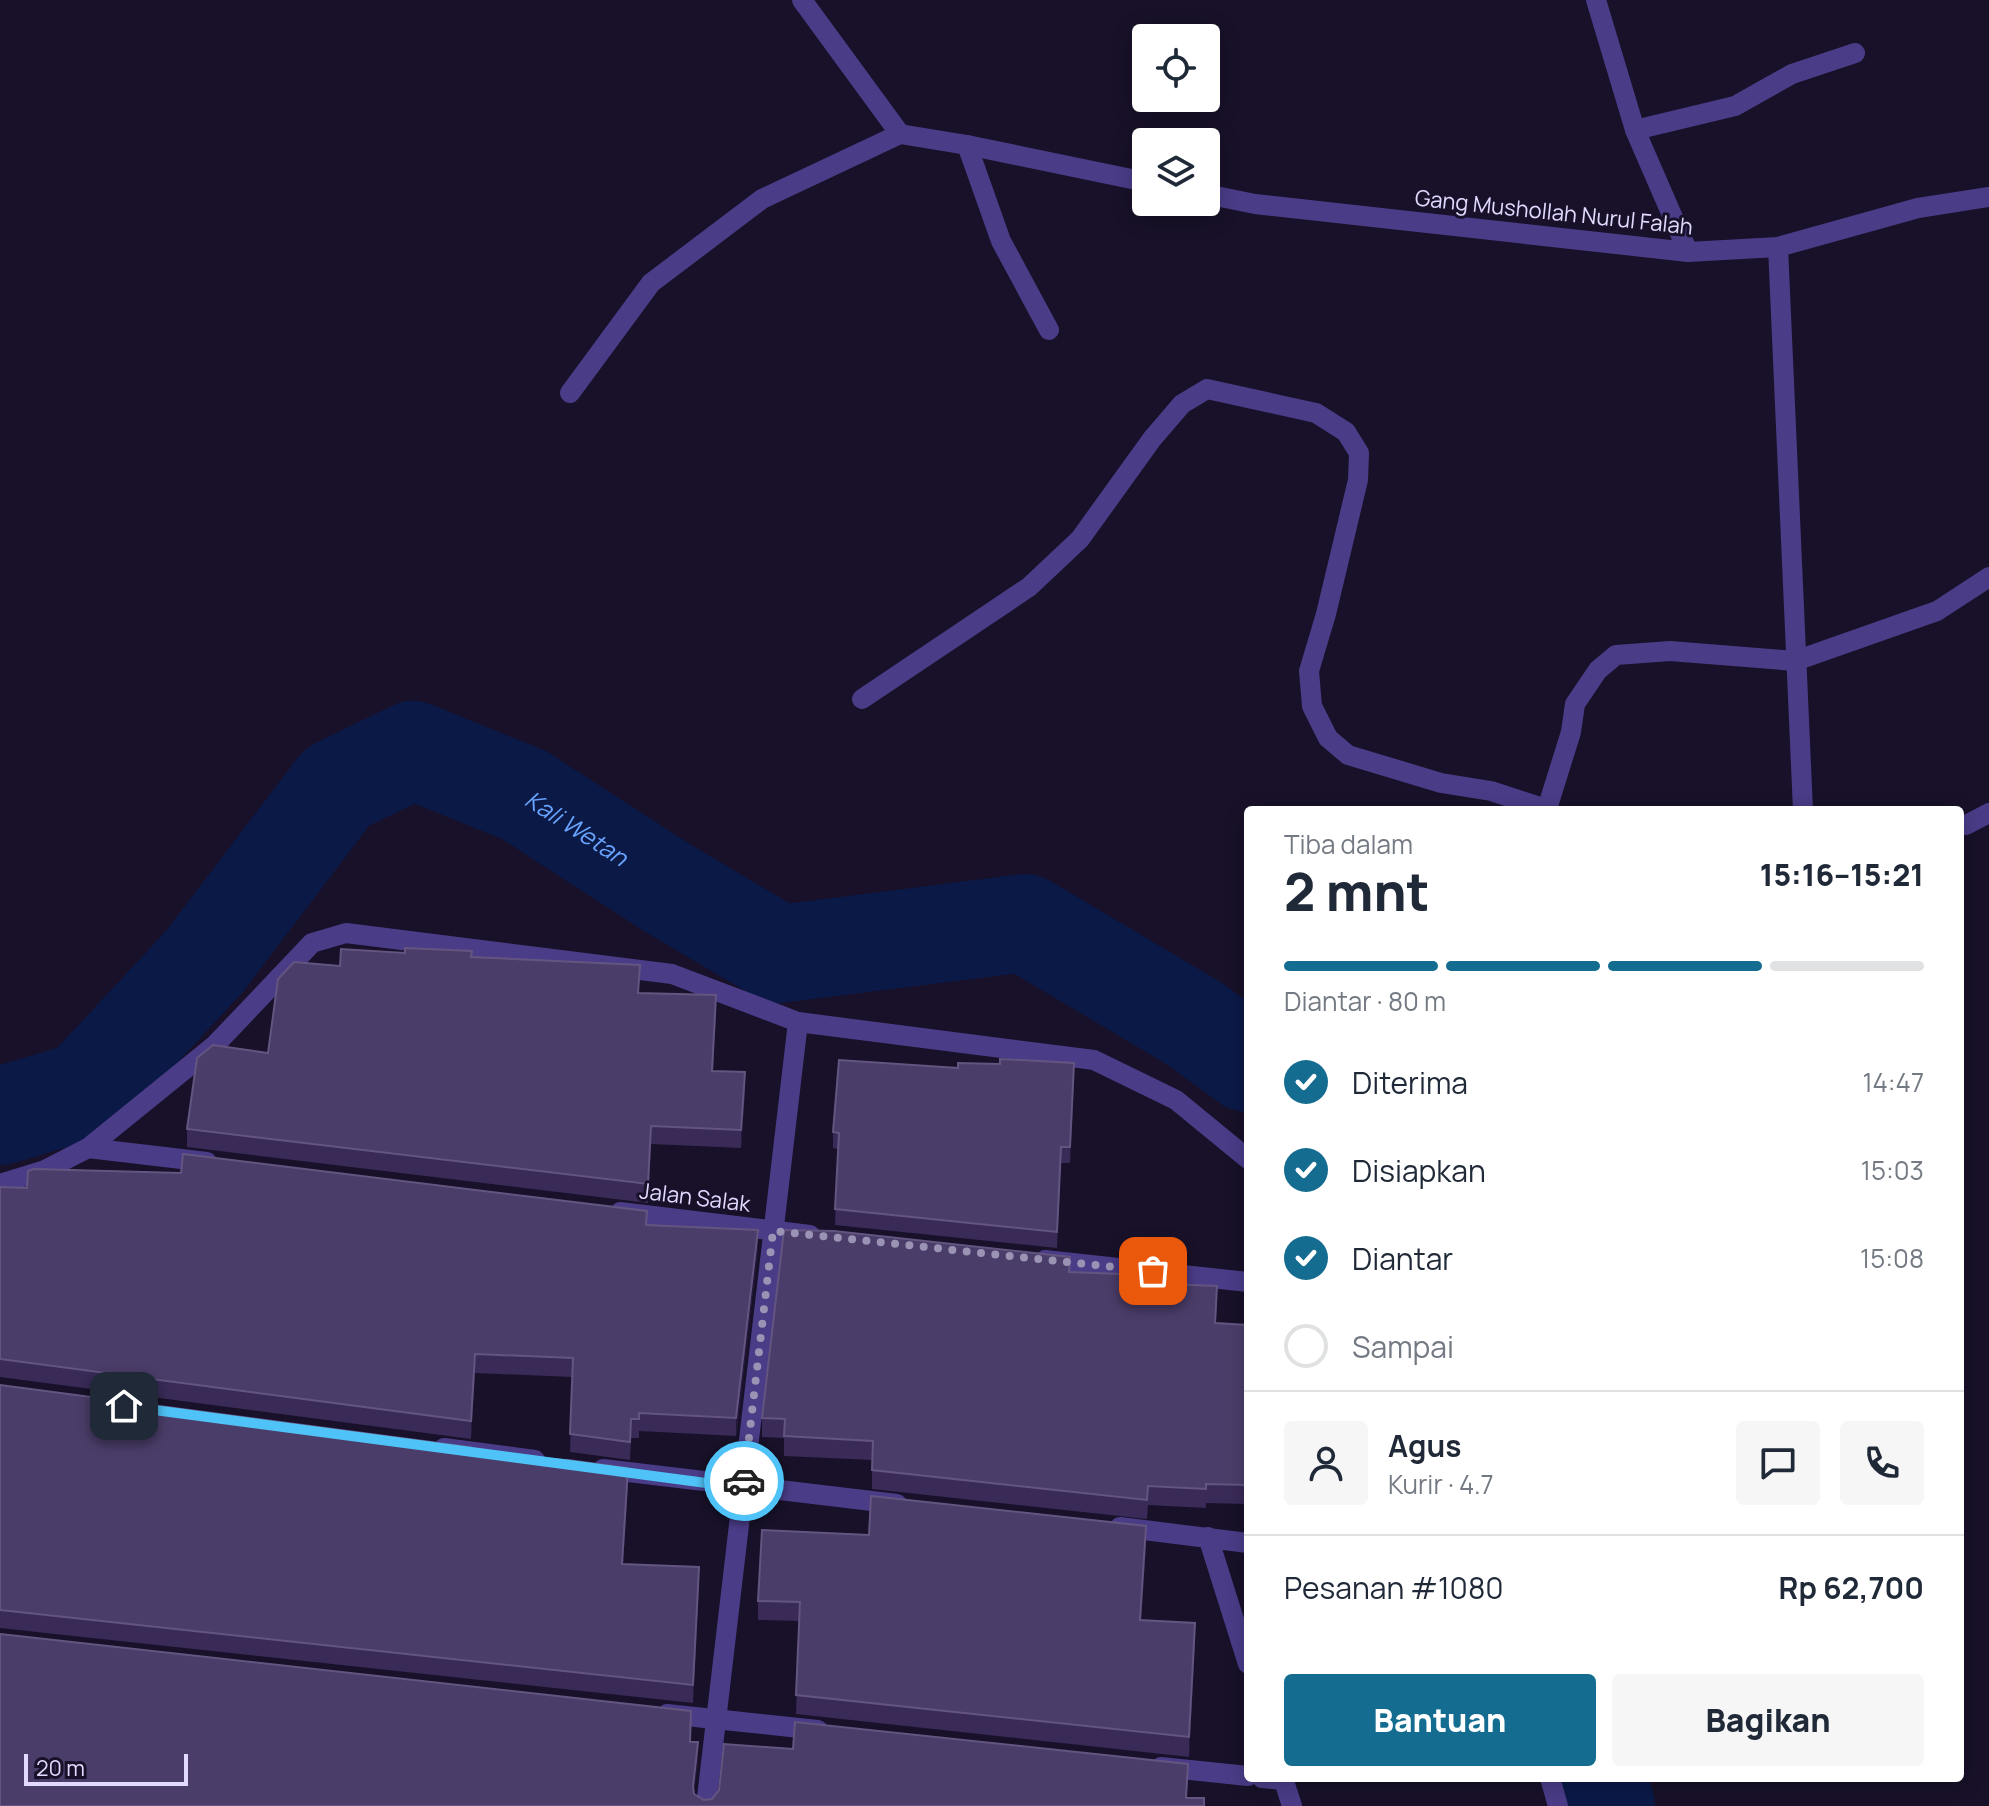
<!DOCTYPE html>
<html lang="id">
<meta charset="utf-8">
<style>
body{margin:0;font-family:Manrope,sans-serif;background:#f6f6f7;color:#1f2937;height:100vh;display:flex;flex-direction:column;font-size:30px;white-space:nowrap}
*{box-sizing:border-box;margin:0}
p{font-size:26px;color:#747a83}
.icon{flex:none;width:44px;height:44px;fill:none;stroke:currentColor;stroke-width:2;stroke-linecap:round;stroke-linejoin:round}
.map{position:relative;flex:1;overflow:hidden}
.panel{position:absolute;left:1244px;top:806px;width:720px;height:976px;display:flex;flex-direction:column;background:#fff;border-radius:8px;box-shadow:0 4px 20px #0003}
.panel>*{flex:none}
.tools{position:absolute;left:1132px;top:24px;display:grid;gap:16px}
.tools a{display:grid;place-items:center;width:88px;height:88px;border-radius:8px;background:#fff;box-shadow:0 4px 20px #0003;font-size:40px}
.scale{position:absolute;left:24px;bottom:20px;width:164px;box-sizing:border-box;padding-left:8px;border:4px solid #e2d9ff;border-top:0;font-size:22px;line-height:28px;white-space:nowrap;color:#e2d9ff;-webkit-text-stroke:6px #181129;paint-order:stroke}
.pin{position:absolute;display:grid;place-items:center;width:68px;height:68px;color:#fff;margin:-34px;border-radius:16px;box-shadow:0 4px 12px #0006}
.courier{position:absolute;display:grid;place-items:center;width:80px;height:80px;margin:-40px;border:6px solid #4fc3f7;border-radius:50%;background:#fff;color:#222;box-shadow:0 2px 10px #0007}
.head em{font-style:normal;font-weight:800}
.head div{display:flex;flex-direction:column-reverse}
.head{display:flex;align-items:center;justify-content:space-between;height:136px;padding:0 40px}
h1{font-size:52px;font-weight:800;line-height:60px}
.bar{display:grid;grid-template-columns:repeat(4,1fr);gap:12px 8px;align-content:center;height:96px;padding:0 40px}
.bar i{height:10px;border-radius:6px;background:#e0e1e3}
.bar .current{background:#146d90}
.bar p{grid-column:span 4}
.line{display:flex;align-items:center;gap:20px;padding:0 40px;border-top:2px solid #e0e1e3}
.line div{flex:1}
.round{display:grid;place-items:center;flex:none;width:84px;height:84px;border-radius:8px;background:#f6f6f7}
ol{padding:0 40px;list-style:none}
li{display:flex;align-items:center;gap:24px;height:88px}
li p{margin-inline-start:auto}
li .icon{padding:8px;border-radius:50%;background:#146d90;color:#fff;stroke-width:4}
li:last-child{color:#747a83}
li i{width:44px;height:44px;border:4px solid #e0e1e3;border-radius:50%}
.cta{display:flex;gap:16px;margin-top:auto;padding:16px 40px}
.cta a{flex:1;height:92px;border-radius:8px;background:#146d90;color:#fff;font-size:32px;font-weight:800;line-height:92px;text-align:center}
.cta a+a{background:#f6f6f7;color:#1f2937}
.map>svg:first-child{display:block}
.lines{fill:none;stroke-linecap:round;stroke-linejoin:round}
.river{stroke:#0b1947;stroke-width:98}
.minor{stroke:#4a3c87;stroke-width:20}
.wall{fill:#392a57}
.shaded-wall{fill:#24183d}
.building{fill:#4b3d69;stroke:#635580;stroke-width:2}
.done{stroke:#9b93b4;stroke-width:8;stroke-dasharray:0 14.4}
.route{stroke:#4fc3f7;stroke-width:10}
.labels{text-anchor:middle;stroke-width:6;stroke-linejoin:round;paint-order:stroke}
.street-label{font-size:22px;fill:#e2d9ff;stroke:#181129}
.water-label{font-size:24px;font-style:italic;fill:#68a3fd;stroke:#181129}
</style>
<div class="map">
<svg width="1989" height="1806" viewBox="0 0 1989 1806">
<rect width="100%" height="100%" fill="#181129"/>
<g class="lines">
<g class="river">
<path id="s1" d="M0 1116 84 1091 204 962 337 787 413 750 524 795 666 887 779 954 1025 923 1195 1024 1248 1063"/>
<path d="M1598 1778 1606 1806"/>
</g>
<g class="minor">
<path d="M802 0 900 134 967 145 1146 182"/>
<path d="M1596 0 1635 130 1688 252"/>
<path d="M1635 130 1735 106 1792 74 1855 53"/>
<path d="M967 145 1001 241 1049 330"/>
<path d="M1206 194 1255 204 1688 252 1778 247 1918 208 1989 197"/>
<path d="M1778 247 1803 810"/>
<path d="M570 393 651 283 762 199 900 134"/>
<path d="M862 699 1029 587 1080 539 1152 439 1182 404 1207 389 1316 413 1346 432 1359 453 1358 480 1326 614 1309 671 1312 706 1328 738 1348 755 1441 783 1491 791 1549 810"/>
<path d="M1547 809 1571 732 1575 704 1598 670 1616 655 1670 651 1795 661 1937 611 1989 577"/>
<path d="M1960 825H1966L1989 813"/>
<path d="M88 1148 207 1162"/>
<path d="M0 1184 45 1170 88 1148 215 1045 312 943 346 933 672 974 798 1022 1094 1060 1176 1100 1248 1159"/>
<path d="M620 1212 810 1235"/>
<path d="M1045 1260 1248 1282"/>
<path d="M444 1448 535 1460"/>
<path d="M603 1469 897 1504"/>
<path d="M1120 1527 1248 1543"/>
<path d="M1208 1537 1248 1664"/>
<path d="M667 1714 818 1730"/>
<path d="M1161 1767 1248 1776"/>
<path d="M1262 1778 1284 1780"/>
<path d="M1283 1778 1292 1806"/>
<path d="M1550 1778 1558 1806"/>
<path d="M706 1806 798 1022"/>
</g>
</g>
<g class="wall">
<path d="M472 957 639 993 716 1013 713 1071 745 1091 741 1148 651 1144 648 1203 187 1147V1129L268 1053 340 966Z"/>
<path d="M1074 1079 1070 1163H1061L1057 1248 835 1225 838 1149 833 1148V1132Z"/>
<path d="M0 1187 647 1225 758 1248 736 1436 639 1431V1438H631L630 1460 570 1452 572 1377 475 1373 471 1439 0 1377Z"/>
<path d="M1070 1272 1121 1282 1217 1305 1216 1323 1248 1325V1504L1206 1503V1508L1148 1505 1147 1519 872 1489V1460L784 1456V1438L762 1437V1418Z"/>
<path d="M0 1385 470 1455 628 1486 623 1564 699 1585 693 1703 0 1628Z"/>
<path d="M1146 1545 1141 1621 1195 1642 1189 1757 796 1714 799 1621 758 1620V1601Z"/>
</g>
<g class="shaded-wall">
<path d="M716 995V1013L712 1089V1071Z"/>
<path d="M1074 1063V1079L1070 1163V1147Z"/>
<path d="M745 1072V1091L741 1148V1130Z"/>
<path d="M651 1126V1144L648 1203V1184Z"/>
<path d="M758 1230V1248L736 1436V1418Z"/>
<path d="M475 1354V1373L471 1439V1421Z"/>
<path d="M628 1468V1486L622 1582V1564Z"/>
<path d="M1146 1526V1545L1140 1640V1620Z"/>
<path d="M699 1567V1585L693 1703V1685Z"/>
<path d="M1195 1623V1642L1189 1757V1737Z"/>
<path d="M698 1742V1761L693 1805V1787Z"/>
</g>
<g class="building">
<path d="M405 948 472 951 471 957 640 965 638 993 716 995 712 1071 745 1072 741 1130 651 1126 648 1184 187 1129 197 1058 213 1045 268 1053 278 979 294 962 340 966 341 949 405 953Z"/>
<path d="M1000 1059 1074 1063 1070 1147H1061L1057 1232 835 1209 839 1133 833 1132 839 1060 958 1068V1063L1000 1064Z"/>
<path d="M183 1154 647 1211 646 1225 758 1230 736 1418 639 1413V1419H631L630 1442 570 1434 573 1358 475 1354 471 1421 0 1359V1187L27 1188 28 1171 34 1169 181 1173Z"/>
<path d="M784 1230 834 1231 1070 1257 1069 1272 1121 1274V1282L1217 1286 1215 1323 1248 1325V1485L1206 1484V1489L1148 1486 1147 1500 872 1470 873 1441 784 1436 785 1419 762 1418Z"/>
<path d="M0 1385 470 1447 469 1455 568 1460 628 1468 622 1564 699 1567 693 1685 0 1610Z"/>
<path d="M871 1496 1146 1526 1140 1620 1195 1623 1189 1737 796 1695 800 1602 758 1601 762 1530 869 1535Z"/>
<path d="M0 1634 691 1711 690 1742H698L693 1787 694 1794 704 1800 712 1799 719 1790 724 1744 793 1749 795 1722 1188 1764 1186 1798H1204V1806H0Z"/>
</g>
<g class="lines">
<path class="done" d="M744 1481 773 1231 1153 1271"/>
<path class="route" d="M124 1406 744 1488V1481"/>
</g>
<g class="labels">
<g class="street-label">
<text transform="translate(1554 212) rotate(6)" y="8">Gang Mushollah Nurul Falah</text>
<text transform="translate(695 1197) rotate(7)" y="8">Jalan Salak</text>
</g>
<g class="water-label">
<text dy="8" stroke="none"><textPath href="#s1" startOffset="750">Kali Wetan</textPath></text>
</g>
</g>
</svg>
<div class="tools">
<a><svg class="icon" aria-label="locate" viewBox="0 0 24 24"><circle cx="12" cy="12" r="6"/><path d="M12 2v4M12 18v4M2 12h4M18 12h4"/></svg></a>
<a><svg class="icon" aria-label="layers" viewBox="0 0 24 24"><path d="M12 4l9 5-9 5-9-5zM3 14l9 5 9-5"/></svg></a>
</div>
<div class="scale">20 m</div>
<div class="pin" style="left:1153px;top:1271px;background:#ea580c"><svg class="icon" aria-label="bag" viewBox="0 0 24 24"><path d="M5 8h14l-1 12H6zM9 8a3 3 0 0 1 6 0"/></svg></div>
<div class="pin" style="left:124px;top:1406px;background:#1f2937"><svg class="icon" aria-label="home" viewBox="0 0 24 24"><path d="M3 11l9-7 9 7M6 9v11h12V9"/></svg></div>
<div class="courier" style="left:744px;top:1481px"><svg class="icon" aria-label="car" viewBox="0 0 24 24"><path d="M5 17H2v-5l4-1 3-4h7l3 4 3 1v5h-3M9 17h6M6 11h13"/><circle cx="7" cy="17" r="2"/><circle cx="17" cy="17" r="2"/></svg></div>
<section class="panel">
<div class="head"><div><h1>2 mnt</h1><p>Tiba dalam</p></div><em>15:16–15:21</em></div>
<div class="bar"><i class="current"></i><i class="current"></i><i class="current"></i><i></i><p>Diantar · 80 m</p></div>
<ol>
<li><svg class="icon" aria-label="check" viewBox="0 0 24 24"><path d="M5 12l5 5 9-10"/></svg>Diterima<p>14:47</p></li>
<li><svg class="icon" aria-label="check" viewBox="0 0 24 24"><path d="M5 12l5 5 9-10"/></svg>Disiapkan<p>15:03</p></li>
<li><svg class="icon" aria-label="check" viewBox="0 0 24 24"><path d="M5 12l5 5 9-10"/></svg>Diantar<p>15:08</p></li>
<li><i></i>Sampai</li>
</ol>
<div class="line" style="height:144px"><a class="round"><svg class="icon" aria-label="person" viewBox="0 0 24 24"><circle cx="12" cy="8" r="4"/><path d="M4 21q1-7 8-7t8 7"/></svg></a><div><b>Agus</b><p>Kurir · 4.7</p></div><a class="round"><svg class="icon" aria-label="chat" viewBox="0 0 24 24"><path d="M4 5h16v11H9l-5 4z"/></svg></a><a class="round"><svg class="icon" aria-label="phone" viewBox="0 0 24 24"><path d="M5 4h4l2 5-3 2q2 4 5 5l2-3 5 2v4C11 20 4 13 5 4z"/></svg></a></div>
<div class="line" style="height:104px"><div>Pesanan #1080</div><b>Rp 62,700</b></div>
<div class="cta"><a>Bantuan</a><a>Bagikan</a></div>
</section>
</div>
